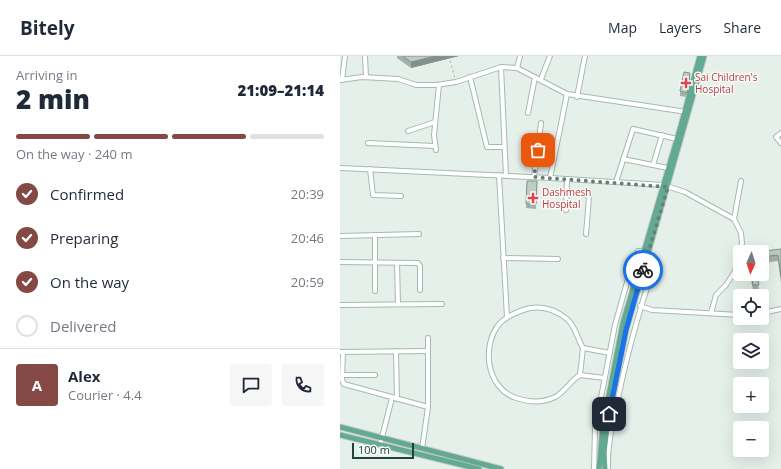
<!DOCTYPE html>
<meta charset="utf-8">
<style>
body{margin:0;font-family:"Open Sans",sans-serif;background:#f6f6f7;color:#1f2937;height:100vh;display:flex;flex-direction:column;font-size:15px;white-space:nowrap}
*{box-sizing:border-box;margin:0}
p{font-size:13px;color:#747a83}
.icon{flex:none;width:22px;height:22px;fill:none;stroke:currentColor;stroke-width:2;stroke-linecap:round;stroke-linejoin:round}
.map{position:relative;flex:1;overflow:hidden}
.details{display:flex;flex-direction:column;background:#fff;width:340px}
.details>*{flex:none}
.needle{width:26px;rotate:183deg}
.fabs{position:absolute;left:393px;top:189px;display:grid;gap:8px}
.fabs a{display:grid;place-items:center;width:36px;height:36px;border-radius:4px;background:#fff;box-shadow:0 4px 16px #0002;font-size:20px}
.scale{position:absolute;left:12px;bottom:10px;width:62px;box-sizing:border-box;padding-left:4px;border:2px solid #214438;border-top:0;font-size:11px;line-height:14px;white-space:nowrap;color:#214438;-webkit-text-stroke:3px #f6fbf8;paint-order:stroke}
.pin{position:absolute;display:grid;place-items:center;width:34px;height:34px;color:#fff;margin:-17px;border-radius:8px;box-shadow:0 2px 6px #0006}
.courier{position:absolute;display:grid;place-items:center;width:40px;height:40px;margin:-20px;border:3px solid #1a73e8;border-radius:50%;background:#fff;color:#222;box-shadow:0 1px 5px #0007}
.headline em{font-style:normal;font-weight:800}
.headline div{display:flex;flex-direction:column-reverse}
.headline{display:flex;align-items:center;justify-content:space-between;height:68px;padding:0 16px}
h1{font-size:26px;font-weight:800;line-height:30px}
.bar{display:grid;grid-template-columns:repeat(4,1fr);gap:6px 4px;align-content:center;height:48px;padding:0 16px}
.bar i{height:5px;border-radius:3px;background:#e0e1e3}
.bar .on{background:#844944}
.bar p{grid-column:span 4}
.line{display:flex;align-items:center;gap:10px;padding:0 16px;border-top:1px solid #e0e1e3}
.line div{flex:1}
.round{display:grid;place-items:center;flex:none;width:42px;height:42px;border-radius:4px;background:#f6f6f7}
ol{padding:0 16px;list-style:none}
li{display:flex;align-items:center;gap:12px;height:44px}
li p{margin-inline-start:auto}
li .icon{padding:4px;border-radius:50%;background:#844944;color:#fff;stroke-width:4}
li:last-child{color:#747a83}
li i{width:22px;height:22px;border:2px solid #e0e1e3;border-radius:50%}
header{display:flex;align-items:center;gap:24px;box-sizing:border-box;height:56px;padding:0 20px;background:#fff;border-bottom:1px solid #e0e1e3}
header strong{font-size:19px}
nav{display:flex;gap:22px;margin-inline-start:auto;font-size:14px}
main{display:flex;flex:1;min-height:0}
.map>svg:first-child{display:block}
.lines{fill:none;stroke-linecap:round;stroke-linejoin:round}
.minor-casing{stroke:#a6b9b1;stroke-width:6}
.major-casing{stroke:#c1cbc7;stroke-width:7}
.path{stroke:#82b7a2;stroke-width:1;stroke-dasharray:2 3;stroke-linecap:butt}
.minor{stroke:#fff;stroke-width:4}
.major{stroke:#64aa93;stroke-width:5}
.wall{fill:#a2b1aa}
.shaded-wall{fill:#84908b}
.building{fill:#bccec6;stroke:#84908b}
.done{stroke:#668076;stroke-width:4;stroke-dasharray:0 7.2}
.route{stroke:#1a73e8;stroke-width:5}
.health-dot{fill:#e0444e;stroke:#f6fbf8;stroke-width:1.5}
.labels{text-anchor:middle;stroke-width:3;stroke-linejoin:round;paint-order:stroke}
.health-label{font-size:10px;fill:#be3a42;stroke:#f6fbf8;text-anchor:start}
</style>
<header>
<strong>Bitely</strong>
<nav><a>Map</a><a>Layers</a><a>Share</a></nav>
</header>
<main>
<section class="details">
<div class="headline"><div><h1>2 min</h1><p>Arriving in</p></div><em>21:09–21:14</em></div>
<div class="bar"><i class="on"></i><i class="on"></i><i class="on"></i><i></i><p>On the way · 240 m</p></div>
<ol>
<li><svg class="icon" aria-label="check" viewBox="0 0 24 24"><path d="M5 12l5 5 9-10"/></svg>Confirmed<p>20:39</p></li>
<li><svg class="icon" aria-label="check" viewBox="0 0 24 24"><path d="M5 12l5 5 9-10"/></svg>Preparing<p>20:46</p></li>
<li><svg class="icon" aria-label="check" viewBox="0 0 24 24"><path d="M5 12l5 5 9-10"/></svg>On the way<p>20:59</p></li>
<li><i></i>Delivered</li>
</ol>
<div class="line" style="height:72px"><b class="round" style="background:#844944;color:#fff">A</b><div><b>Alex</b><p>Courier · 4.4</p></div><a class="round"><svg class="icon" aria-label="chat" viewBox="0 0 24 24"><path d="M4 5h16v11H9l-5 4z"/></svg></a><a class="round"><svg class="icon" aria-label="phone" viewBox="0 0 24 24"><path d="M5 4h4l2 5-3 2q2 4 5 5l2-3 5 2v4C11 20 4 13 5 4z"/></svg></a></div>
</section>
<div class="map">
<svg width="441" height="413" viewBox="0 0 441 413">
<rect width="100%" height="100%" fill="#e5f0ea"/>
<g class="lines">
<g class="minor-casing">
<g id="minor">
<path d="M25 0 26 21"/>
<path d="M161 11 166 120"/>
<path d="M177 12 180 0"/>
<path d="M130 21 147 91H164"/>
<path d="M201 23 210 0"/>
<path d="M0 24 22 21 58 23 76 29H96L116 26 161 11 177 12 227 38 347 56"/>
<path d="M2 24 5 0"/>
<path d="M237 41 245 0"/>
<path d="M188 57 195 21"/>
<path d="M68 75 95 66"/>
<path d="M441 77 436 81 441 87"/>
<path d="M28 87 95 90"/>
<path d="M96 94 94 79 99 29"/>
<path d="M283 103 328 112"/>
<path d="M313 109 322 79"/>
<path d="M0 112 210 122 323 129 345 136 394 163 401 177 402 187 395 215 386 229 376 239 371 257"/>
<path d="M30 113 33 139 61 140"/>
<path d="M159 119 167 261"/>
<path d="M194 121 201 67"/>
<path d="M210 122 227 38"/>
<path d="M276 126 293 73 337 83"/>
<path d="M226 135 247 139 249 141 246 178"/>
<path d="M226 154 227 123"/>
<path d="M394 163 401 125"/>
<path d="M0 180 79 178"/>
<path d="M163 202 218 203"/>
<path d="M0 206 78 207 80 210V234"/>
<path d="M57 207 58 248"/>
<path d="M35 235V179"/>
<path d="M0 249 102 248"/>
<path d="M300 250 312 254 400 259"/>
<path d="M422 257 441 253"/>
<path d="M56 295 57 343"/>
<path d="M0 296 88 295"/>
<path d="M3 296 2 324 4 328 88 351"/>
<path d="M3 319H35"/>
<path d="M240 319 243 292"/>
<path d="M265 322 240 319C230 325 225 336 215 341 203 347 188 346 176 342 146 332 141 289 160 267 168 259 179 255 190 252 203 250 216 254 227 263 236 271 237 282 243 292L270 297"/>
<path d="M40 389 52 342"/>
<path d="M82 393 88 351V282"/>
<path d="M254 413 255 373 275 269 293 205 298 195H303L313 200 315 207C300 252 287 297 278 343 273 366 267 389 268 413"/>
</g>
</g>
<g class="major-casing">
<g id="major">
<path d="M0 371 161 413"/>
<path d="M0 379 139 413"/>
<path d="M259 413 263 370 283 267 341 70 360 0"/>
<path d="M265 413 264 397 267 370 286 274 364 0"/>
</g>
</g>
<path class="path" d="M109 0 115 23"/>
<use href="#minor" class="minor"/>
<use href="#major" class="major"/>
</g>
<g class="wall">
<path d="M57 0H119L71 12 57 2Z"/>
<path d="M350 21 347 41 340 40V35Z"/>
<path d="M187 125H197L196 153 186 152Z"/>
<path d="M441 193V227L438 205 422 207V196Z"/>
<path d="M410 218H417L419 234 413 235Z"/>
</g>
<g class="shaded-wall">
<path d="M95 0H119L71 12V6Z"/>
<path d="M350 17V21L347 41V37Z"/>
</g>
<g class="building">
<path d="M63 0H95L71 6Z"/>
<path d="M344 16 350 17 347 37 340 35Z"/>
<path d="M187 125H197L196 148H186Z"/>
<path d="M441 193V221L438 199 422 201V196H417Z"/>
<path d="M411 218H417L419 229H413Z"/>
</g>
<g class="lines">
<path class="done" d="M198 94 194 121 328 131 303 214"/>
<path class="route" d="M269 358 286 274 303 214"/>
</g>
<g class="health-dot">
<path d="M344 21h4v4h4v4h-4v4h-4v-4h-4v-4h4z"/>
<path d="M191 136h4v4h4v4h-4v4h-4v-4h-4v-4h4z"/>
</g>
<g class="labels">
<g class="health-label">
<text x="355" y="25">Sai Children's<tspan x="355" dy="12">Hospital</tspan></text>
<text x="202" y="140">Dashmesh<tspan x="202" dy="12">Hospital</tspan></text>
</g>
</g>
</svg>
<div class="fabs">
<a><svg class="needle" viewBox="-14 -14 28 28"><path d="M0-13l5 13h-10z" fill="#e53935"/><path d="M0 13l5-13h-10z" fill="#747a83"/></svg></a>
<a><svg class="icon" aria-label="locate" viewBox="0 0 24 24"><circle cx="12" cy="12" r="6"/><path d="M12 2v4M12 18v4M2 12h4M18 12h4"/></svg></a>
<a><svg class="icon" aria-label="layers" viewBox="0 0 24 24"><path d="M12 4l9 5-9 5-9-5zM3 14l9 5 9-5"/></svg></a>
<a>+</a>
<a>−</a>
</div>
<div class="scale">100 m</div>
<div class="pin" style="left:198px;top:94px;background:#ea580c"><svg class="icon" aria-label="bag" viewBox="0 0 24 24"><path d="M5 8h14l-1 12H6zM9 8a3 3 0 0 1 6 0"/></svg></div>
<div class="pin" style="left:269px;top:358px;background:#1f2937"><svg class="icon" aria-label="home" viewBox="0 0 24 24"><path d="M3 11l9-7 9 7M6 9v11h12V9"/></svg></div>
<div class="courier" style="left:303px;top:214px"><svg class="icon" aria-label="bike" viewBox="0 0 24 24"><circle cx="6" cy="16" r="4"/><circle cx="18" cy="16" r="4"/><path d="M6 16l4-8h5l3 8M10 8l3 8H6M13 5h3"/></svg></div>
</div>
</main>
